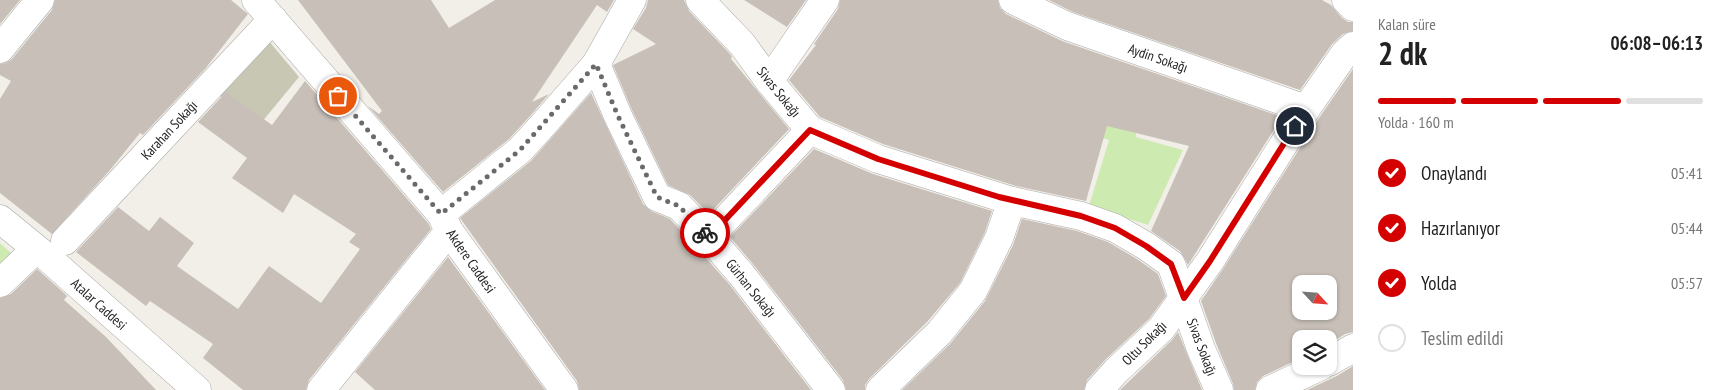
<!DOCTYPE html>
<html lang="tr">
<meta charset="utf-8">
<style>
body{margin:0;font-family:"PT Sans Narrow",sans-serif;background:#f6f6f6;color:#222;height:100vh;display:flex;flex-direction:column;font-size:19px;white-space:nowrap}
*{box-sizing:border-box;margin:0}
p{font-size:16px;color:#767676}
.icon{flex:none;width:28px;height:28px;fill:none;stroke:currentColor;stroke-width:2;stroke-linecap:round;stroke-linejoin:round}
.map{position:relative;flex:1;overflow:hidden}
.details{display:flex;flex-direction:column;background:#fff;width:375px}
.details>*{flex:none}
.needle{width:32px;rotate:116deg}
.fabs{position:absolute;left:1292px;top:275px;display:grid;gap:10px}
.fabs a{display:grid;place-items:center;width:45px;height:45px;border-radius:10px;background:#fff;box-shadow:0 1px 4px #0004;font-size:25px}
.pin{position:absolute;display:grid;place-items:center;width:42px;height:42px;color:#fff;margin:-21px;border:2px solid #fff;border-radius:50%;box-shadow:0 1px 5px #0007}
.courier{position:absolute;display:grid;place-items:center;width:50px;height:50px;margin:-25px;border:4px solid #d40000;border-radius:50%;background:#fff;color:#222;box-shadow:0 1px 6px #0007}
.headline em{font-style:normal;font-weight:600}
.headline div{display:flex;flex-direction:column-reverse}
.headline{display:flex;align-items:center;justify-content:space-between;height:85px;padding:0 25px}
h1{font-size:32px;font-weight:600;line-height:38px}
.bar{display:grid;grid-template-columns:repeat(4,1fr);gap:8px 5px;align-content:center;height:60px;padding:0 25px}
.bar i{height:6px;border-radius:4px;background:#e0e0e0}
.bar .on{background:#d40000}
.bar p{grid-column:span 4}
ol{padding:0 25px;list-style:none}
li{display:flex;align-items:center;gap:15px;height:55px}
li p{margin-inline-start:auto}
li .icon{padding:5px;border-radius:50%;background:#d40000;color:#fff;stroke-width:4}
li:last-child{color:#767676}
li i{width:28px;height:28px;border:2px solid #e0e0e0;border-radius:50%}
main{display:flex;flex:1;min-height:0}
.map>svg:first-child{display:block}
.construction{fill:#c7c7b4}
.grass{fill:#cdebb0}
.building{fill:#c7bfb8;fill-rule:evenodd}
.lines{fill:none;stroke-linecap:round;stroke-linejoin:round}
.minor-casing{stroke:#a9a9a9;stroke-width:29}
.minor{stroke:#fff;stroke-width:28}
.done{stroke:#6b6a68;stroke-width:5;stroke-dasharray:0 9}
.route{stroke:#d40000;stroke-width:6}
.labels{text-anchor:middle;stroke-width:4;stroke-linejoin:round;paint-order:stroke}
.street-label{font-size:14px;fill:#222;stroke:#fff}
</style>
<main>
<div class="map">
<svg width="1353" height="390" viewBox="0 0 1353 390">
<rect width="100%" height="100%" fill="#f2efe9"/>
<path class="construction" d="M268 40 299 77 261 123 217 94Z"/>
<g class="grass">
<path d="M1070 116 1136 129V137L1183 150 1148 225 1089 206 1109 140 1065 128Z"/>
<path d="M0 243 11 253 10 267 0 276Z"/>
</g>
<g class="building">
<path d="M0 0H20L0 24Z"/>
<path d="M55 0H231L248 14 205 69 143 135 140 133 110 170 52 234 0 193V99L11 81 0 75V64L6 63 12 59 52 10Z"/>
<path d="M298 0H431L449 28 495 0H614L607 12 597 5 532 102 549 94 530 116 509 139 443 192 368 106 379 114 382 111Z"/>
<path d="M648 0H684L689 11 730 54 732 57 731 59 789 129 709 214 690 195 668 185 632 110 613 65 656 44 633 29 646 8Z"/>
<path d="M744 0H806L787 27Z"/>
<path d="M840 0H998L1000 8 1006 14 1062 41 1282 117 1188 265 1180 251 1151 231 1189 146 1107 126 1086 201 1016 186 883 144 820 117 789 80 816 45 814 44 838 9Z"/>
<path d="M1049 0H1322L1331 5 1342 18 1348 22H1353V31L1343 34 1332 44 1300 90 1073 12Z"/>
<path d="M1353 69V332L1345 334 1329 344V339H1301V358L1263 376 1257 382 1255 390H1234L1233 384 1216 343 1201 301 1223 269 1319 118ZM1301 284H1329V311H1301Z"/>
<path d="M305 81 428 223 431 229 309 380 306 390H243L203 358 213 344 150 301 146 306 76 252 118 207 149 231 160 217 194 243 177 266 238 309 269 266 321 303 360 249 349 242 356 234 294 194 283 213 232 178 247 158 198 122 226 92 272 125Z"/>
<path d="M591 93 643 204 651 211 670 219 697 248 729 284 811 390H579L577 381 460 218 531 161Z"/>
<path d="M814 149 873 174 992 211 985 232 960 283 927 322 869 379 865 385V390H846L843 380 753 264 730 237Z"/>
<path d="M1022 219 1077 231 1108 242 1137 259 1158 274 1166 296 1149 319 1105 360 1087 380 1084 390H902L950 344 985 301 1013 245Z"/>
<path d="M448 257 545 390H375L355 372Z"/>
<path d="M37 269 64 293 67 296 64 300 106 337 156 390H0V298L11 294Z"/>
<path d="M1178 332 1202 390H1120L1172 340Z"/>
<path d="M1353 366V390H1307L1337 376Z"/>
</g>
<g class="lines">
<g class="minor-casing">
<g id="minor">
<path d="M256 0 441 214 449 231 564 390"/>
<path d="M700 0 742 44 769 81 810 130 878 159 1012 201 1081 216 1115 228 1146 246 1171 264 1201 349 1219 390"/>
<path d="M1013 0 1067 26 1306 109"/>
<path d="M1346 0 1353 7"/>
<path d="M0 49 40 0"/>
<path d="M596 64 618 116 657 197 679 206 709 237 741 274 831 390"/>
<path d="M769 81 825 0"/>
<path d="M441 214 520 150 542 126 596 64 632 0"/>
<path d="M0 219 48 258 197 390"/>
<path d="M709 237 810 130"/>
<path d="M65 241 273 19"/>
<path d="M0 283 36 249"/>
<path d="M1329 362 1353 348"/>
<path d="M321 390 449 231"/>
<path d="M880 390 939 333 973 291 999 238 1012 201"/>
<path d="M1099 390 1116 371 1161 329 1210 261 1306 109 1345 53 1353 46"/>
<path d="M1270 390 1321 366"/>
</g>
</g>
<use href="#minor" class="minor"/>
</g>
<g class="lines">
<path class="done" d="M338 96 441 214 520 150 596 64 618 116 657 197 679 206 705 233"/>
<path class="route" d="M705 233 709 237 810 130 878 159 999 197 1081 216 1115 228 1146 246 1171 264 1184 298 1210 261 1295 126"/>
</g>
<g class="labels">
<g class="street-label">
<text transform="translate(1158 58) rotate(19)" y="5">Aydin Sokağı</text>
<text transform="translate(779 92) rotate(51)" y="5">Sivas Sokağı</text>
<text transform="translate(169 130) rotate(-47)" y="5">Karahan Sokağı</text>
<text transform="translate(471 261) rotate(55)" y="5">Akdere Caddesi</text>
<text transform="translate(751 288) rotate(51)" y="5">Gürhan Sokağı</text>
<text transform="translate(99 304) rotate(42)" y="5">Atalar Caddesi</text>
<text transform="translate(1144 343) rotate(-45)" y="5">Oltu Sokağı</text>
<text transform="translate(1202 347) rotate(69)" y="5">Sivas Sokağı</text>
</g>
</g>
</svg>
<div class="fabs">
<a><svg class="needle" viewBox="-14 -14 28 28"><path d="M0-13l5 13h-10z" fill="#e53935"/><path d="M0 13l5-13h-10z" fill="#767676"/></svg></a>
<a><svg class="icon" aria-label="layers" viewBox="0 0 24 24"><path d="M12 4l9 5-9 5-9-5zM3 14l9 5 9-5"/></svg></a>
</div>
<div class="pin" style="left:338px;top:96px;background:#ea580c"><svg class="icon" aria-label="bag" viewBox="0 0 24 24"><path d="M5 8h14l-1 12H6zM9 8a3 3 0 0 1 6 0"/></svg></div>
<div class="pin" style="left:1295px;top:126px;background:#1f2937"><svg class="icon" aria-label="home" viewBox="0 0 24 24"><path d="M3 11l9-7 9 7M6 9v11h12V9"/></svg></div>
<div class="courier" style="left:705px;top:233px"><svg class="icon" aria-label="bike" viewBox="0 0 24 24"><circle cx="6" cy="16" r="4"/><circle cx="18" cy="16" r="4"/><path d="M6 16l4-8h5l3 8M10 8l3 8H6M13 5h3"/></svg></div>
</div>
<section class="details">
<div class="headline"><div><h1>2 dk</h1><p>Kalan süre</p></div><em>06:08–06:13</em></div>
<div class="bar"><i class="on"></i><i class="on"></i><i class="on"></i><i></i><p>Yolda · 160 m</p></div>
<ol>
<li><svg class="icon" aria-label="check" viewBox="0 0 24 24"><path d="M5 12l5 5 9-10"/></svg>Onaylandı<p>05:41</p></li>
<li><svg class="icon" aria-label="check" viewBox="0 0 24 24"><path d="M5 12l5 5 9-10"/></svg>Hazırlanıyor<p>05:44</p></li>
<li><svg class="icon" aria-label="check" viewBox="0 0 24 24"><path d="M5 12l5 5 9-10"/></svg>Yolda<p>05:57</p></li>
<li><i></i>Teslim edildi</li>
</ol>
</section>
</main>
